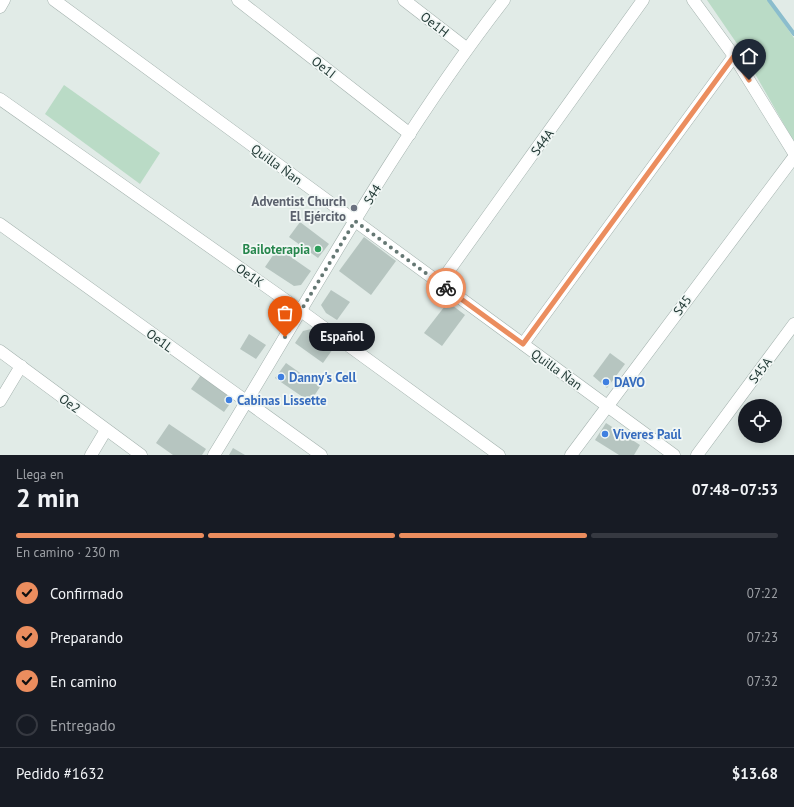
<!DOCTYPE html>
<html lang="es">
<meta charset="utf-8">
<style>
body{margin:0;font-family:"PT Sans",sans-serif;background:#20242c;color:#f1f3f6;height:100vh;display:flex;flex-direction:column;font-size:15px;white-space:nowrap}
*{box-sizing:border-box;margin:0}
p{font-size:13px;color:#9ea1a6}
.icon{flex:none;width:22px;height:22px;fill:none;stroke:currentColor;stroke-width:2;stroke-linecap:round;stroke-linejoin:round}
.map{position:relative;height:455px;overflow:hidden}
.side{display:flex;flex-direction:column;background:#171b24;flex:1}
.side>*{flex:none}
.tools{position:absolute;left:738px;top:399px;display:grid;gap:8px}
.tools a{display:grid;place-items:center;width:44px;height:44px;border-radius:50%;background:#171b24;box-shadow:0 2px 10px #0003;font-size:20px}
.pin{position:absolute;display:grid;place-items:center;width:34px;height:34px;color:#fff;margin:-41px -17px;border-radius:50% 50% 50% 0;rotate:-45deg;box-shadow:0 0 4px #0007}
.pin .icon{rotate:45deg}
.courier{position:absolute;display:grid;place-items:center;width:40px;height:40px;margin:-20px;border:3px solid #eb8d5e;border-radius:50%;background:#fff;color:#222;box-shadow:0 1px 5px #0007}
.bubble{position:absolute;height:28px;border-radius:14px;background:#171b24;box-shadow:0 2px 10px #0003;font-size:13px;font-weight:600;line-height:28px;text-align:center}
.head em{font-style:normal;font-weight:600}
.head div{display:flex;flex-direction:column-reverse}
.head{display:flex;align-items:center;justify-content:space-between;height:68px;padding:0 16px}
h1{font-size:26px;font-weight:600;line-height:30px}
.bar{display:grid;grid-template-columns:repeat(4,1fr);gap:6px 4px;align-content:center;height:48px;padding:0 16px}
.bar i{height:5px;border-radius:3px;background:#363941}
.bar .on{background:#eb8d5e}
.bar p{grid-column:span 4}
.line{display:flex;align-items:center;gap:10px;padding:0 16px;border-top:1px solid #363941}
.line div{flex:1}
ol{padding:0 16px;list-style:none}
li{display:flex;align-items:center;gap:12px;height:44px}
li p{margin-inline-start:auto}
li .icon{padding:4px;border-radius:50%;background:#eb8d5e;color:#111;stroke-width:4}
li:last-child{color:#9ea1a6}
li i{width:22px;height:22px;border:2px solid #363941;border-radius:50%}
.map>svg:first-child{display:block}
.green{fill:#badbc6}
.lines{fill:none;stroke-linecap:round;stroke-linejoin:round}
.stream{stroke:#8bbdcd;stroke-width:4}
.building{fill:#b6c5c0}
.street-casing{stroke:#a4b2ae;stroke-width:13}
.street{stroke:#fff;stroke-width:12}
.done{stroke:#657874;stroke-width:4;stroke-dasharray:0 7.2}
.route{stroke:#eb8d5e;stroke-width:5}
.worship-dot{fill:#6b7280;stroke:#f1f7f5;stroke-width:1.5}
.leisure-dot{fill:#2e9e5b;stroke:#f1f7f5;stroke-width:1.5}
.shop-dot{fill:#3f7fe0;stroke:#f1f7f5;stroke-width:1.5}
.labels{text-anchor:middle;stroke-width:3.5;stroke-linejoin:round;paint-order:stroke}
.street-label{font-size:13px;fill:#223a36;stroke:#f1f7f5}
.worship-label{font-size:13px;font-weight:bold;fill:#5b616d;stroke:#f1f7f5;text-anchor:end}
.leisure-label{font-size:13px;font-weight:bold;fill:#27864d;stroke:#f1f7f5;text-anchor:end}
.shop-label{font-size:13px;font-weight:bold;fill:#366cbe;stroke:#f1f7f5;text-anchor:start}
</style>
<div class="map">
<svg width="794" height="455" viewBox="0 0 794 455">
<rect width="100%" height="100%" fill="#e1ebe7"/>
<g class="green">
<path d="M707 0H768L794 38V142L742 51Z"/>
<path d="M64 85 160 153 140 184 45 114Z"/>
</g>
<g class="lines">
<path class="stream" d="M769 0 794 34"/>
</g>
<g class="building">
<path d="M300 222 329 244 318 258 289 237Z"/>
<path d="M364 237 396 261 371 295 339 271Z"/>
<path d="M278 248 311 271 301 285 294 286 265 267Z"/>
<path d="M331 290 350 302 337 320 326 313 321 305Z"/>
<path d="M448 302 465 315 442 346 424 333Z"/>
<path d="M311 329 335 346 323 363 295 343 303 331Z"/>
<path d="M249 334 266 345 256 359 240 349Z"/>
<path d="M610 353 625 364 607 388 593 376Z"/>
<path d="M286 363 320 387 310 402 275 378Z"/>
<path d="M201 375 234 398 224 412 191 389Z"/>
<path d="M606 423 640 445 634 455H619L595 440Z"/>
<path d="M169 424 206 449 202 455H173L156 443Z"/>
<path d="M233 448 245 455H229Z"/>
</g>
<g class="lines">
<g class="street-casing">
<g id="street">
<path d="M54 0 674 455"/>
<path d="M238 0 410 134"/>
<path d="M404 0 466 48"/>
<path d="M693 0 734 56 794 153"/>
<path d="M0 7 4 0"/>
<path d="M0 99 301 311 499 455"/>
<path d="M0 224 321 455"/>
<path d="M440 283 643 0"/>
<path d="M523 344 734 56"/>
<path d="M0 351 141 455"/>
<path d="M0 401 21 366"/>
<path d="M91 455 106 430"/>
<path d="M214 455C308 302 394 142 504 0"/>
<path d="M571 455 794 157"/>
<path d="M697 455 794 324"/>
</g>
</g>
<use href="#street" class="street"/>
</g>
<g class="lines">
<path class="done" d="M285 337 355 221 446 288"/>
<path class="route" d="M446 288 523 344 734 56 749 80"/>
</g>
<circle class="worship-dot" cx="354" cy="208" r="4"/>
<circle class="leisure-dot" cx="318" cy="249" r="4"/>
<g class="shop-dot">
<circle cx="281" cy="377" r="4"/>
<circle cx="606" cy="382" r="4"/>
<circle cx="229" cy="400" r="4"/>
<circle cx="605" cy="434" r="4"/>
</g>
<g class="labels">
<g class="street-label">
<text transform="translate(435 24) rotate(38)" y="5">Oe1H</text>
<text transform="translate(324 67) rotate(38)" y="5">Oe1I</text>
<text transform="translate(542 142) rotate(-54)" y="5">S44A</text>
<text transform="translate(277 164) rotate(36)" y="5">Quilla Ñan</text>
<text transform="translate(372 194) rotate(-58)" y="5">S44</text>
<text transform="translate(250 275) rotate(35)" y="5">Oe1K</text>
<text transform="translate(682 305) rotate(-53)" y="5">S45</text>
<text transform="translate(160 340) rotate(36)" y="5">Oe1L</text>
<text transform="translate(557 369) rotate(36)" y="5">Quilla Ñan</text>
<text transform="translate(760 370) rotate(-53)" y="5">S45A</text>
<text transform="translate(70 403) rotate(36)" y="5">Oe2</text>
</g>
<g class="worship-label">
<text x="346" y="206">Adventist Church<tspan x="346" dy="15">El Ejército</tspan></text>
</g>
<g class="leisure-label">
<text x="310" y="254">Bailoterapia</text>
</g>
<g class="shop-label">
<text x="289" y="382">Danny's Cell</text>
<text x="614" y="387">DAVO</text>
<text x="237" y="405">Cabinas Lissette</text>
<text x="613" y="439">Viveres Paúl</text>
</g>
</g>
</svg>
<div class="tools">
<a><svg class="icon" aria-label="locate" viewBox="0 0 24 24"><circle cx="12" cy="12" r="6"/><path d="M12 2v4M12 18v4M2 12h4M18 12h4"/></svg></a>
</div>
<div class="pin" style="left:285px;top:337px;background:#ea580c"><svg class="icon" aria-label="bag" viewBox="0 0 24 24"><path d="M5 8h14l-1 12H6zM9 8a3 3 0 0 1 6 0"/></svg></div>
<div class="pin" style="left:749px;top:80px;background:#1f2937"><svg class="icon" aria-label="home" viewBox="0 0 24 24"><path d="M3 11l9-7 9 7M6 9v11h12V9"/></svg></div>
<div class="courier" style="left:446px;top:288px"><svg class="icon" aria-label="bike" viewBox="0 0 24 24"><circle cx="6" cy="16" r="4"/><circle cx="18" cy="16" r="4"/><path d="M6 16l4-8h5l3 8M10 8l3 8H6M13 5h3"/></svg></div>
<div class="bubble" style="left:309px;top:323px;width:66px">Español</div>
</div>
<section class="side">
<div class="head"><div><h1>2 min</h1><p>Llega en</p></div><em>07:48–07:53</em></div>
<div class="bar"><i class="on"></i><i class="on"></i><i class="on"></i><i></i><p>En camino · 230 m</p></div>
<ol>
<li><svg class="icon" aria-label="check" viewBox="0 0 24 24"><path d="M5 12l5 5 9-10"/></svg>Confirmado<p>07:22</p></li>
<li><svg class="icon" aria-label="check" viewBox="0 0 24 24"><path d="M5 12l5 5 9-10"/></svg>Preparando<p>07:23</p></li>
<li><svg class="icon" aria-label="check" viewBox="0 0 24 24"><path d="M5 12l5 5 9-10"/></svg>En camino<p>07:32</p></li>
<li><i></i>Entregado</li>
</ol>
<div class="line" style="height:52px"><div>Pedido #1632</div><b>$13.68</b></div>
</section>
